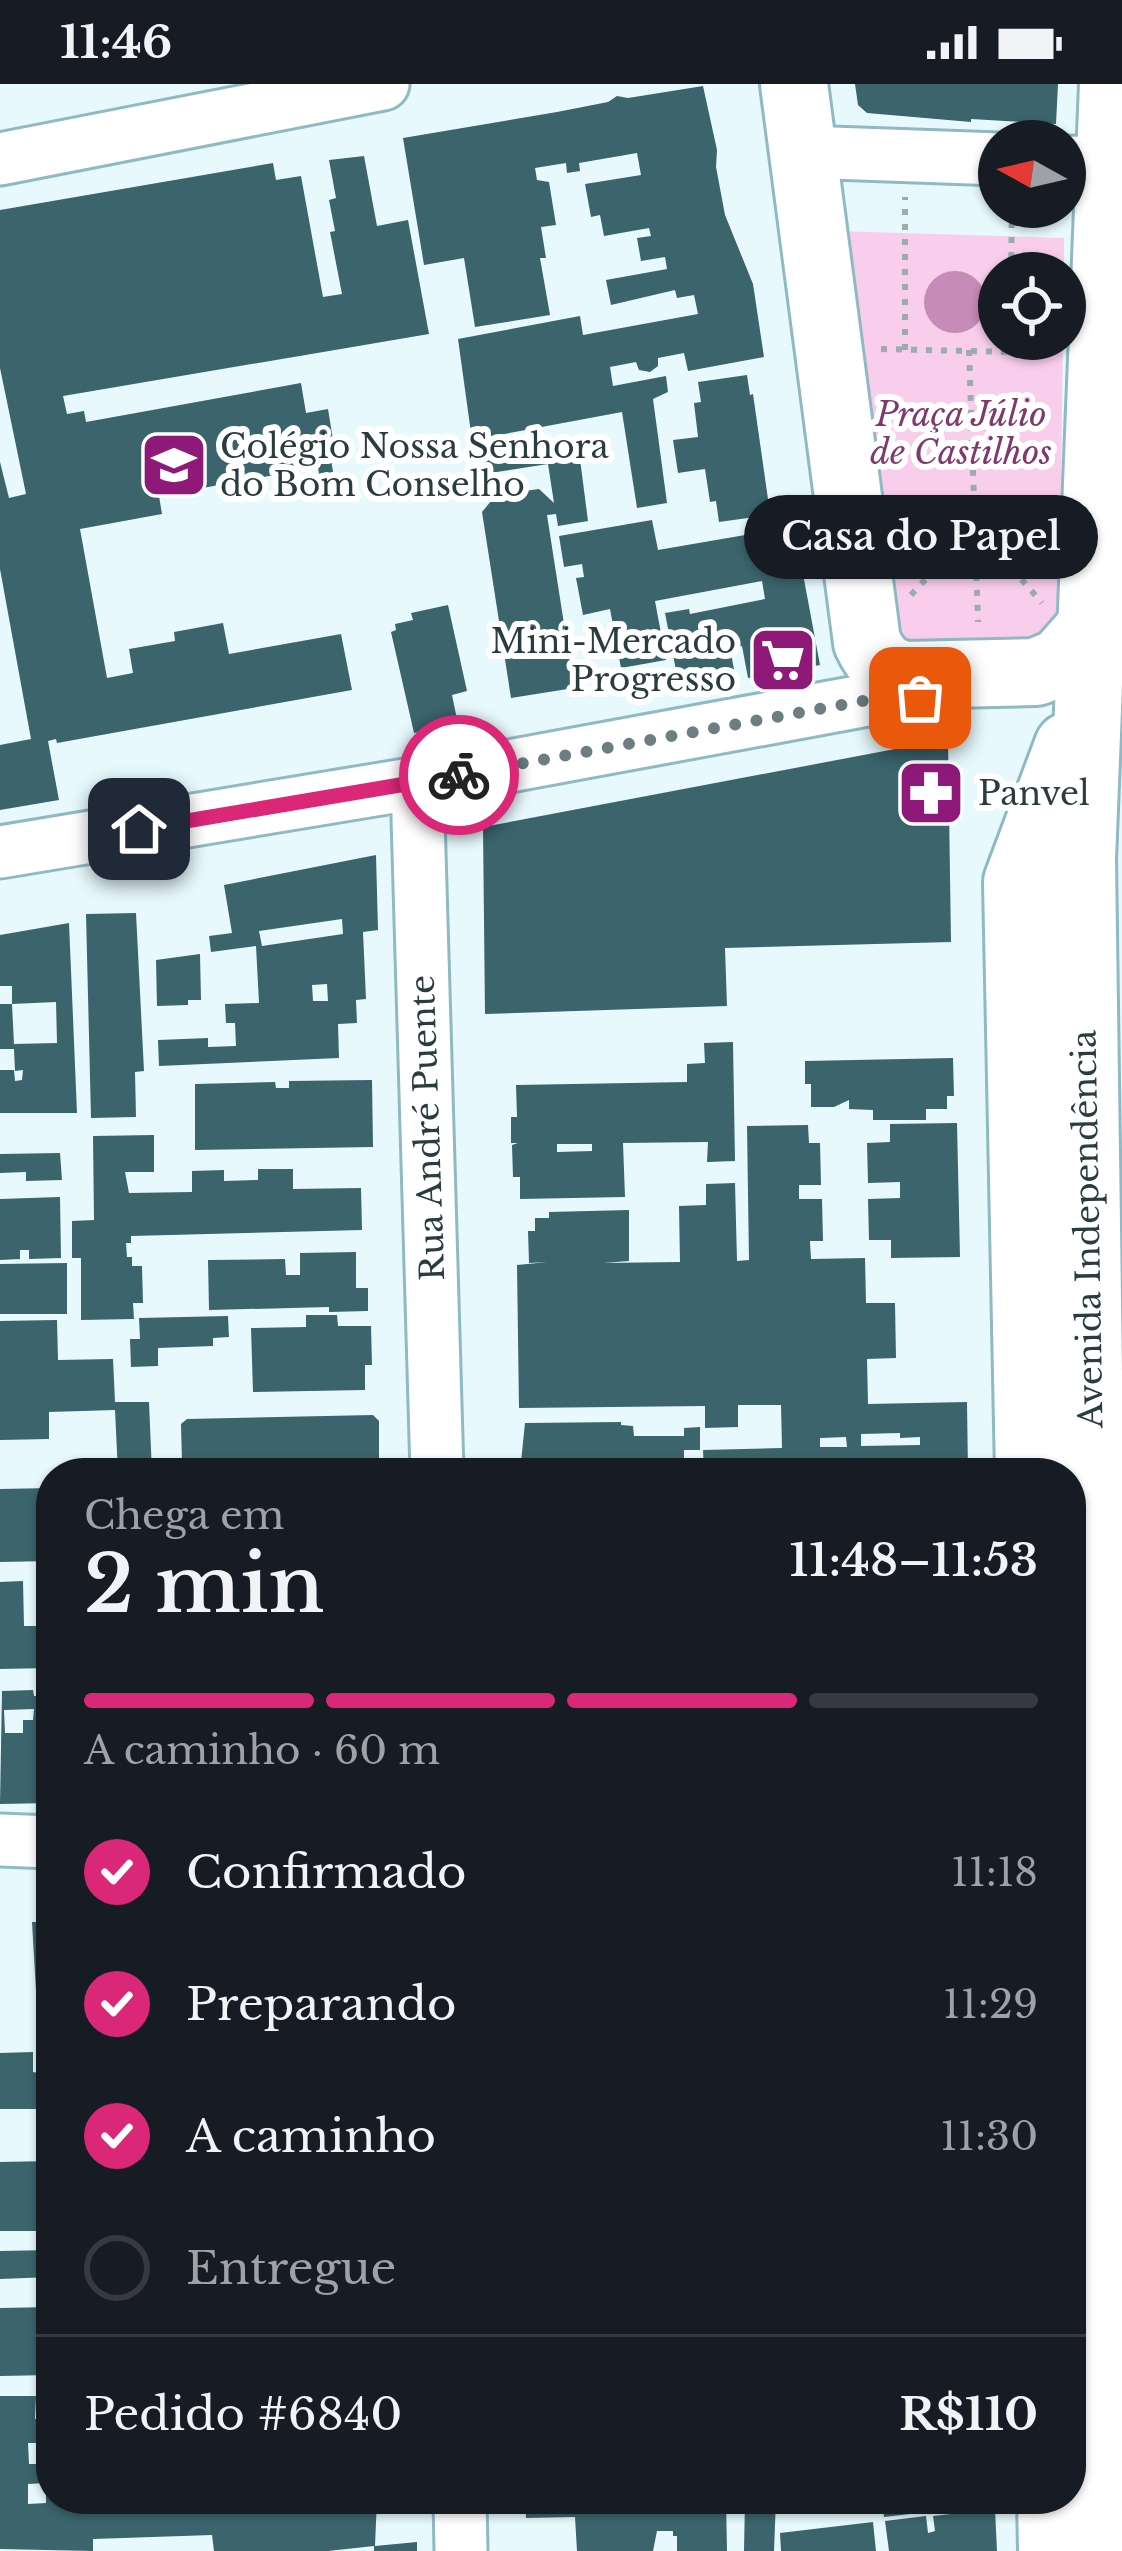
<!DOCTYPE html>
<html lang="pt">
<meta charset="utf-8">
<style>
body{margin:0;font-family:"Libre Baskerville",serif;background:#242831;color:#f1f3f6;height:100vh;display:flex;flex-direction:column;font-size:45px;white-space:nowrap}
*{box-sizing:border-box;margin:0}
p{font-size:39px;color:#9ea1a6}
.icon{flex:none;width:66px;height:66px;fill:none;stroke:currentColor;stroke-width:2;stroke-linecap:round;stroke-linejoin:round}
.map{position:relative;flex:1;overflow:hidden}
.details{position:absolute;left:36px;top:1374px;width:1050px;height:1056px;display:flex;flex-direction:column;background:#171b24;border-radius:48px;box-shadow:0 3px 9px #0004}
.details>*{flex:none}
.needle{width:78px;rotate:278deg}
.tools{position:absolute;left:978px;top:36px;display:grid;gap:24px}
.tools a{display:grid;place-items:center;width:108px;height:108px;border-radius:50%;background:#171b24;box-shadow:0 3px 9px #0004;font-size:60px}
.pin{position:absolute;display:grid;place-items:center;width:102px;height:102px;color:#fff;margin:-51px;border-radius:24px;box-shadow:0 6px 18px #0006}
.courier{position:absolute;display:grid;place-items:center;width:120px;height:120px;margin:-60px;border:9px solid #db2777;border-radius:50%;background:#fff;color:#222;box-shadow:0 3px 15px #0007}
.bubble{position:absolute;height:84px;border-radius:42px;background:#171b24;box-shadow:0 3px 9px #0004;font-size:39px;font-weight:600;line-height:84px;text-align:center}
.summary em{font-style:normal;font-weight:600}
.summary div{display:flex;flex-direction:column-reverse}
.summary{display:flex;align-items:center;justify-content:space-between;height:204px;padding:0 48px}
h1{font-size:78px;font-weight:600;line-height:90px}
.bar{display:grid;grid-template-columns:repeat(4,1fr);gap:18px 12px;align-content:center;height:144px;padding:0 48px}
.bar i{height:15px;border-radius:9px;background:#363941}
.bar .active{background:#db2777}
.bar p{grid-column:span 4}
.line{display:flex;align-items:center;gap:30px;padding:0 48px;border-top:3px solid #363941}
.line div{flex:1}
ol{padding:0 48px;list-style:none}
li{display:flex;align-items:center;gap:36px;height:132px}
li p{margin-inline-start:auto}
li .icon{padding:12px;border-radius:50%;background:#db2777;color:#fff;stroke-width:4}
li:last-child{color:#9ea1a6}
li i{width:66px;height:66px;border:6px solid #363941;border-radius:50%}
.status{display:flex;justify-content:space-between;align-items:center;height:84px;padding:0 60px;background:#171b24;direction:ltr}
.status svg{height:33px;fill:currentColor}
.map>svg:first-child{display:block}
.green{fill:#f9ceec}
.water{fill:#c68bb6}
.building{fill:#3b646c;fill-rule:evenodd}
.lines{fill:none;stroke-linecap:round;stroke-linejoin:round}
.minor-casing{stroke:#8fbac4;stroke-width:57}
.major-casing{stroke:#8fbac4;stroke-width:72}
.path{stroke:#9aacb0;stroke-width:6;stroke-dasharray:6 9;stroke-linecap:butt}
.minor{stroke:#fff;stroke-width:51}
.major{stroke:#fff;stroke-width:66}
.done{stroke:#6c7e82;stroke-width:12;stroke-dasharray:0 21.6}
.route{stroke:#db2777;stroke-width:15}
.labels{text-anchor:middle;stroke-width:12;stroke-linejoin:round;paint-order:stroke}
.park-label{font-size:33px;font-style:italic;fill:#80396f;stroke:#fff}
.poi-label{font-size:33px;fill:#2a3c40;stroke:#fff;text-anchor:start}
.street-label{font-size:33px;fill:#2a3c40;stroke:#fff}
</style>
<div class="status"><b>11:46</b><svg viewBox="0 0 49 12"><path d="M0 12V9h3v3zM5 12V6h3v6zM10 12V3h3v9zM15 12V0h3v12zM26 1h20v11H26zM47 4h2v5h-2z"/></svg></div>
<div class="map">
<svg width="1122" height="2467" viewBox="0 0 1122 2467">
<rect width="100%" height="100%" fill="#e7f9fd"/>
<path class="green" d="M834 147 1064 154V189H999V255H1063L1059 538 1035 572 914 573 882 542Z"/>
<circle class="water" cx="955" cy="218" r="31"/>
<g class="building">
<path d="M855 0H1058L1056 40 971 35V38L867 29 858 21Z"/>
<path d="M703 2 717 66 716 83 725 131 753 200 764 273 688 287 684 269 658 274V282L650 288 639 286 636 278 610 283 613 302 666 292 668 308 653 315 667 419 637 424 622 328 472 356 458 255 580 232 583 251 698 230 694 211 677 214 675 206 611 221 606 196 667 185 665 173 641 177 637 154 651 152 649 144 604 152 600 131 591 133 585 100 641 91 637 69 579 79 580 87 567 89 566 79 535 84 537 96 549 98 556 141 541 143 546 174H540L550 231 475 243 464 174 424 181 403 54 557 28 608 18 617 12 628 14Z"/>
<path d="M364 72 377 142 408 136 429 250 63 312 67 330 84 327 86 338 301 299 306 329 328 325 335 368 330 369 334 394 320 397 318 383 159 412 162 430 80 445 107 594 133 589 129 565 175 557 174 548 223 539 229 570 341 550 352 606 57 659 56 655 48 657 59 716 0 726V661L31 655 0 485V378L9 414 26 410 0 284V126L273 79 276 96 301 92 323 213 342 210 330 148 335 147 329 116 336 114 329 76Z"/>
<path d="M747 291 750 311 753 310 771 436 763 437 762 432 719 438 716 417 710 418 705 385 678 389 673 356 698 353 694 319 701 318 698 298Z"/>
<path d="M577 352 588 437 558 442 556 430 547 431 574 604 511 614 482 428 496 411 539 405 554 419 548 380 477 391 474 372Z"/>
<path d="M652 436 658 466 769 447 780 494 803 490 820 581 748 594 742 562 730 564 736 596 680 607 665 529 689 525 690 530 765 515 762 497 655 517 666 576 621 584 610 525 583 531 576 494 584 493 582 480 564 483 559 452Z"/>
<path d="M448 521 467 607 452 611 458 640 414 649 391 548 396 546 395 540 413 536 411 529Z"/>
<path d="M948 655 951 858 725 864 727 922 485 930 483 743Z"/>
<path d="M376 771 378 846 363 848 366 915 356 916 357 939 338 940 339 974 159 982 158 956 208 954V963L236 962 235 939H226L225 920 259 919 256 862 211 868 209 852 232 849 224 801ZM342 835 343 850 262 862 259 847ZM327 900 328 917H313L312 901Z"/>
<path d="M136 829 144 987 135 988 136 1033 91 1034 86 830Z"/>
<path d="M69 839 77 1029H0V986H14L15 997 22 996 23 986 15 987 14 965H0V920H12V902H0V851ZM56 918 57 959 14 960 12 920Z"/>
<path d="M200 870 201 916H188V921L157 922 156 876Z"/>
<path d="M733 958 735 1077 707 1078 708 1058 623 1059 625 1113 520 1115V1093H513L512 1061 518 1059H511V1033H517L516 1001 687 998V980L705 979 704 959ZM557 1060H592V1067L557 1068Z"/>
<path d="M953 974 954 1012H947V1025H926V1036H873V1026L849 1025V1016L834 1023H811V1000H805V977Z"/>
<path d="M372 996 373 1063 195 1066V1000L275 998 276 1004H289V997Z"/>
<path d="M957 1039 960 1173 891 1174V1156H869L868 1115 900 1114V1098L868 1099 867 1059 890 1058V1040Z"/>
<path d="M808 1041 809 1059H820L821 1101H799V1115H822L823 1157H810L811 1175 865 1174 866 1219H895L896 1274 867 1275 868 1320 967 1318 968 1389H704L703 1366 782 1364 781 1321H738V1343L705 1344V1322L519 1324 517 1181 548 1178 529 1179 528 1147H535V1134H549V1128L629 1126V1177L603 1179 680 1178 679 1122 706 1121V1100L735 1099 737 1177 749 1176 747 1042ZM900 1349V1354L920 1353V1361L861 1362V1350ZM846 1353 847 1363H820V1354Z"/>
<path d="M154 1051V1088H125L129 1109 192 1108V1087L224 1086V1097L258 1096V1085H293V1105L361 1104 362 1146 131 1152V1159H126L127 1173H132V1182H142L143 1219H133L134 1235 81 1236V1174H72V1137L94 1136 93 1052Z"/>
<path d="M60 1069 62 1096 26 1097V1088L0 1089V1070Z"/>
<path d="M60 1113 61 1174 29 1175V1166H20V1175L0 1176V1115Z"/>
<path d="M356 1168V1204H368V1227L329 1228V1223L209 1226 208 1176 285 1175 286 1191H300V1169Z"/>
<path d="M67 1179V1230H0V1180Z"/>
<path d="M306 1231H337L338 1242H371L372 1281H365V1306L253 1308 251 1244 306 1243Z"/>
<path d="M228 1232 229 1253 213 1254V1262L158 1264V1282L131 1283 130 1255H140L139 1234Z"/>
<path d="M57 1236 58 1276 113 1275 115 1318H149L152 1389H118L115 1326 49 1328V1355L0 1356V1237Z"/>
<path d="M373 1331 379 1337V1374L375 1380 187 1384 182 1379 181 1340 187 1335Z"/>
<path d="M621 1338V1341L633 1342 634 1352H684V1344L700 1343V1366H684V1389H526L525 1378H521L525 1339Z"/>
<path d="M51 1404V1477L0 1478V1405Z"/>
<path d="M23 1497 24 1542H42L41 1531H51V1584L0 1585V1498Z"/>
<path d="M33 1606 34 1612 51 1611V1719L0 1720 2 1607ZM34 1625 33 1636H23V1649H5L4 1626Z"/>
<path d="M32 1838H51V1924H37Z"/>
<path d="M33 1968V1988L39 1989V1977L51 1976V2025H0V1969Z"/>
<path d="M51 2077V2147H0V2078Z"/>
<path d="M51 2166V2193L0 2195V2167Z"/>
<path d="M51 2223V2291L0 2292V2224Z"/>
<path d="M0 2312H36L35 2335H51V2415H76V2418H86V2415H377L375 2462 417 2458V2467H374V2462L328 2467H214L212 2451 93 2455V2467L0 2465ZM28 2359H44V2380H29ZM46 2399V2419L28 2420V2400Z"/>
<path d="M576 2415H726L727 2467H677V2452H673V2447H657L653 2467H577L575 2433 526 2434 525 2417Z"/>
<path d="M745 2415H776L774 2467H744Z"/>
<path d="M882 2415H1015V2418L884 2433Z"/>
<path d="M995 2425 997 2467H889L885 2437 926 2432 928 2449 935 2447 933 2432Z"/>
<path d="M873 2438 876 2467H781L780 2449Z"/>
</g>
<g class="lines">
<g class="minor-casing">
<g id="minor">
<path d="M804 68 999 75"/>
<path d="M0 75 383 0"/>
<path d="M1065 78 1109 79"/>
<path d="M417 699 437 1389"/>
<path d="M0 768 417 699 873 615 940 613"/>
<path d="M0 1756 51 1758"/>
<path d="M460 2415 461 2467"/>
</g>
</g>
<g class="major-casing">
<g id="major">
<path d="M794 0 867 558C876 577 885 587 906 591L1036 588 1060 578 1090 544"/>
<path d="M1029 1389 1017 798 1068 662"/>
<path d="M1051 2415 1052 2467"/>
<path d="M1102 2467 1112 2353 1090 1362 1082 775 1113 0"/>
</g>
</g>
<g class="path">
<path d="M1011 189 1012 123"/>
<path d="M881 265 1054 269"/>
<path d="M905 266V113"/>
<path d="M969 266 978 538"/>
<path d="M904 439 1046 446"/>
<path d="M911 511 975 442 1042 519"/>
</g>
<use href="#minor" class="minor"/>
<use href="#major" class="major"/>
</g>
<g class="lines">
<path class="done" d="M459 691 874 615 920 614"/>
<path class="route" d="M139 745 459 691"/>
</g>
<defs>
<g id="school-square" transform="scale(3.45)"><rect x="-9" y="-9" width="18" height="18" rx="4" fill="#8f1979" stroke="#fff"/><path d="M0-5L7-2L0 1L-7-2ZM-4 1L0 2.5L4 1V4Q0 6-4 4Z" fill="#fff"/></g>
<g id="supermarket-square" transform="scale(3.45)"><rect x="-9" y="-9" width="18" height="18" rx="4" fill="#8f1979" stroke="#fff"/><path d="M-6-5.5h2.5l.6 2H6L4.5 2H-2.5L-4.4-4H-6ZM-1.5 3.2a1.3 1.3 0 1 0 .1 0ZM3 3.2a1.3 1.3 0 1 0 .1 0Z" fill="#fff"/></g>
<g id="pharmacy-square" transform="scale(3.45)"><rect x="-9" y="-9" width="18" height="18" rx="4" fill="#8f1979" stroke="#fff"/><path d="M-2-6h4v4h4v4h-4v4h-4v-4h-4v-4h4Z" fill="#fff"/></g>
</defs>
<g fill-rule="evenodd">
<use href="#school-square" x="174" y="381"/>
<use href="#supermarket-square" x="783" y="576"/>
<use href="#pharmacy-square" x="931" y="709"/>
</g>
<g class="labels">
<g class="park-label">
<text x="961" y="342">Praça Júlio<tspan x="961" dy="38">de Castilhos</tspan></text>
</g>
<g class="poi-label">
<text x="220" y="374">Colégio Nossa Senhora<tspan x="220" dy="38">do Bom Conselho</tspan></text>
<text x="736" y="569" text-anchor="end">Mini-Mercado<tspan x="736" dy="38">Progresso</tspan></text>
<text x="978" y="721">Panvel</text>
</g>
<g class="street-label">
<text transform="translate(427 1044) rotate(-92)" y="12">Rua André Puente</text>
<text transform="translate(1087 1145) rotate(-91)" y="12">Avenida Independência</text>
</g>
</g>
</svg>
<div class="tools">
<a><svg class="needle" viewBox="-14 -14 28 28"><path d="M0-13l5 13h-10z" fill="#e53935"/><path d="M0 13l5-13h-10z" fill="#9ea1a6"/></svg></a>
<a><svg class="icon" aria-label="locate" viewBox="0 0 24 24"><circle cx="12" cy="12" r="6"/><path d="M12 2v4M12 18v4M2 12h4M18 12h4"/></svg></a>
</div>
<div class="pin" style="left:920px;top:614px;background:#ea580c"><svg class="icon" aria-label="bag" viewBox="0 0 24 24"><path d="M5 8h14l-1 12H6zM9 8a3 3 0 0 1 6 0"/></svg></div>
<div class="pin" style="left:139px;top:745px;background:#1f2937"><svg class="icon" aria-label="home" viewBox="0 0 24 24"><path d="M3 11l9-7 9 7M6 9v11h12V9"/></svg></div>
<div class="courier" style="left:459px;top:691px"><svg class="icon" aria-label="bike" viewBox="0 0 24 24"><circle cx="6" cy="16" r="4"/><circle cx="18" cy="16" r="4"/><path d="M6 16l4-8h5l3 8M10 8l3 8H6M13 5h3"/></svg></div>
<div class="bubble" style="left:744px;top:411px;width:354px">Casa do Papel</div>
<section class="details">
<div class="summary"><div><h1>2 min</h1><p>Chega em</p></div><em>11:48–11:53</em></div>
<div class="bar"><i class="active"></i><i class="active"></i><i class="active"></i><i></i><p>A caminho · 60 m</p></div>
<ol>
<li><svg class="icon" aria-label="check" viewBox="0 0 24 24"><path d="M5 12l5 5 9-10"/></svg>Confirmado<p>11:18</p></li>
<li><svg class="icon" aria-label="check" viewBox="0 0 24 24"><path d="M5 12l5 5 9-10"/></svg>Preparando<p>11:29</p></li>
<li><svg class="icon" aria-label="check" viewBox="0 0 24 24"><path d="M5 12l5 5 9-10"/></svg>A caminho<p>11:30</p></li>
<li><i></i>Entregue</li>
</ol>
<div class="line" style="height:156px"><div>Pedido #6840</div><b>R$110</b></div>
</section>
</div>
